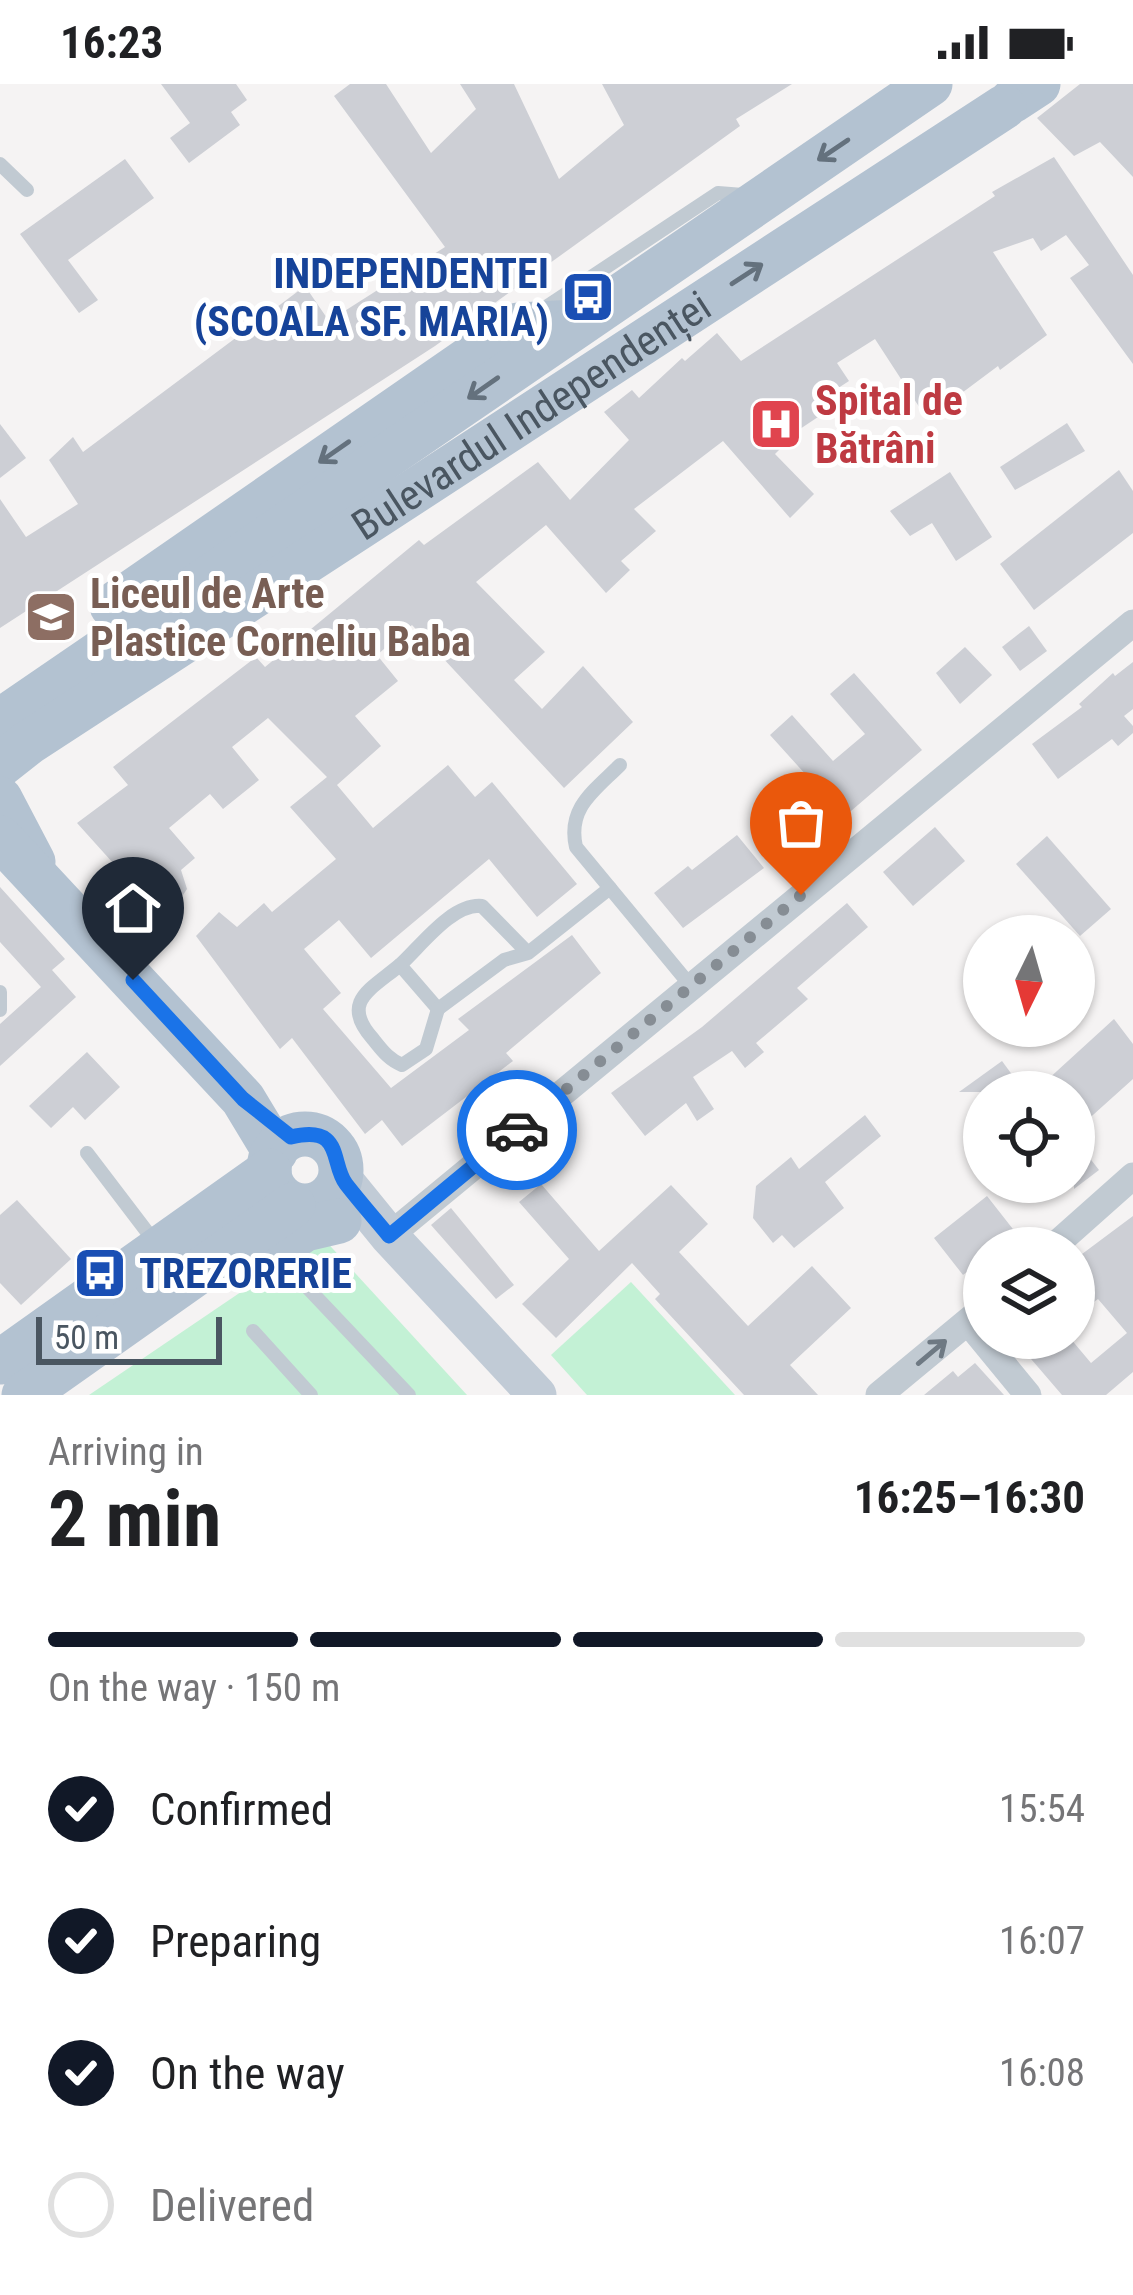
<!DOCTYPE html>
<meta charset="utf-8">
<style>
body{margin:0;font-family:"Roboto Condensed",sans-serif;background:#f2f2f2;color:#202124;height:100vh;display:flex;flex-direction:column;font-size:45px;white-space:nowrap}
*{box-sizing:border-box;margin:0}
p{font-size:39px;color:#757577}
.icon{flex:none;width:66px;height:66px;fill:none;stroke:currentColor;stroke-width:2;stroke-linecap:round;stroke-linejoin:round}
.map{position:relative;height:1311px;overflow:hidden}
.side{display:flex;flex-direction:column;background:#fff;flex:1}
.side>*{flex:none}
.needle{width:78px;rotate:185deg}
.buttons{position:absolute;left:963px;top:831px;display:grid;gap:24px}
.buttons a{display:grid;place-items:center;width:132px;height:132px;border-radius:50%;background:#fff;box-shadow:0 3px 9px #0004;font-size:60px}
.scale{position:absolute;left:36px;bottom:30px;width:186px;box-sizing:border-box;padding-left:12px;border:6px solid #4a5661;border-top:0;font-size:33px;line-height:42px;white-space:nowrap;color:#4a5661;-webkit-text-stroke:9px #fff;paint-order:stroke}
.pin{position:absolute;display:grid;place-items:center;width:102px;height:102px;color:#fff;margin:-123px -51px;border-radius:50% 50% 50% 0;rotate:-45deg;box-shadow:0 0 12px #0007}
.pin .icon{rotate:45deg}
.courier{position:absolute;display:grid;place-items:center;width:120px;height:120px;margin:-60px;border:9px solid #1a73e8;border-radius:50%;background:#fff;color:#222;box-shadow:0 3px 15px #0007}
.head em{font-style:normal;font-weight:700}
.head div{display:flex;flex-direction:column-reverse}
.head{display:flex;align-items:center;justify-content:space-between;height:204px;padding:0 48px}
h1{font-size:78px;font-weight:700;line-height:90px}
.bar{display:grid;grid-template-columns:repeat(4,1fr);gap:18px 12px;align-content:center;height:144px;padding:0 48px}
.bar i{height:15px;border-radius:9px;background:#e0e0e0}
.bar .active{background:#111827}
.bar p{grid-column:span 4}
ol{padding:0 48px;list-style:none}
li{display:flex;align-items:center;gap:36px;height:132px}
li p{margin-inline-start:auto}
li .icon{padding:12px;border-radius:50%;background:#111827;color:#fff;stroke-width:4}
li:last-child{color:#757577}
li i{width:66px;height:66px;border:6px solid #e0e0e0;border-radius:50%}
.status{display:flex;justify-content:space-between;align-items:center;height:84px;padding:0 60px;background:#fff;direction:ltr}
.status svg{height:33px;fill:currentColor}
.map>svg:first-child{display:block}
.green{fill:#c3f1d5}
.building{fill:#cdcfd5}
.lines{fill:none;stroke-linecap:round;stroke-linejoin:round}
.lane{stroke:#c1cad2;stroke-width:14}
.street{stroke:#c1cad2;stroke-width:27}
.secondary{stroke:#c1cbd6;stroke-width:39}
.primary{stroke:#b3c2d1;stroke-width:45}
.oneway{stroke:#64717d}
.oneway2{stroke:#6e7983}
.done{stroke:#868d94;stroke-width:12;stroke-dasharray:0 21.6}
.route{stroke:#1a73e8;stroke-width:15}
.labels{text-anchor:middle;stroke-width:10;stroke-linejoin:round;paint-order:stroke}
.transit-label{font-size:42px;font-weight:bold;fill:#164399;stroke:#fff;text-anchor:end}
.health-label{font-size:42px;font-weight:bold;fill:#be3a42;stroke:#fff;text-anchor:start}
.street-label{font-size:42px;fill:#4a5661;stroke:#fff}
.education-label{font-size:42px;font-weight:bold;fill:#785e54;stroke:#fff;text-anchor:start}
</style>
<div class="status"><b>16:23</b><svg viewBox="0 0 49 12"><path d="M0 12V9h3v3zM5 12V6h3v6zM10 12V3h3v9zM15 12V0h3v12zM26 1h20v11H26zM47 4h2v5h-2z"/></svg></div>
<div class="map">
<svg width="1133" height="1311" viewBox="0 0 1133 1311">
<rect width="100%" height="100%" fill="#f5f3f3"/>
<g class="green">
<path d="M322 1153 467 1311H89Z"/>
<path d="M631 1198 735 1311H587L551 1271Z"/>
</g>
<g class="building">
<path d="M161 0H236L247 16 231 28 240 41 189 79 170 54 190 39Z"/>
<path d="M350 0H386L431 69 476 25 460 0H514L559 95 624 41 602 0H792L736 35 740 42 435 262 0 544V415L26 453 78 420 49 376 73 353 83 368 305 202 329 237 445 163 334 12Z"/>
<path d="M1080 0H1133V93L1100 58 1074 72 1037 34Z"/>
<path d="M1054 73 1133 191V280L1070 194 1089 181 1066 151 1041 167 1033 154 993 168 1047 251 1000 286 998 282 927 335 875 255 837 279 849 297 826 312 833 323 800 345 775 370 814 410 790 434 723 357 634 425 656 447 621 477 630 486 606 509 546 441 476 498 545 568 514 596 542 625 583 582 633 638 564 704 412 541 377 571 398 597 355 632 381 662 337 701 373 744 448 681 475 713 492 698 577 800 537 833 489 775 371 874 339 836 304 865 341 909 323 925 391 1004 469 946 458 935 572 851 601 889 506 969 513 977 402 1062 382 1036 365 1050 292 954 280 965 196 852 219 828 237 843 264 819 272 828 336 775 290 723 327 693 268 634 232 663 259 696 223 725 210 710 169 744 195 774 181 786 187 805 175 823 155 821 140 809 77 739 128 701 113 683 256 573 265 583 419 456 424 461 538 378 570 416 629 356 604 328 632 306 639 314 682 274 685 277 717 249 741 277 995 112 992 108Z"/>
<path d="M125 75 154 114 68 176 98 216 79 229 20 150Z"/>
<path d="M1067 339 1085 367 1015 406 1000 383Z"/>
<path d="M0 340 26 374 0 394Z"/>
<path d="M1119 386 1133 407V449L1034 526 1000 480Z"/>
<path d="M950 388 992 453 956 477 932 439 910 452 890 427Z"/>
<path d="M1029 542 1047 567 1020 587 1002 563Z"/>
<path d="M965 563 992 591 960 620 936 589Z"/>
<path d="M1133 578V625L1124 632 1133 642V649L1118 662 1112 655 1058 695 1032 660 1082 623 1079 620 1113 589 1115 592Z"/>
<path d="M854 589 922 666 844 733 770 651 792 631 833 677 865 650 830 610Z"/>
<path d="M935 743 965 777 913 822 883 788Z"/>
<path d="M737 751 764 784 683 844 654 809 688 782 692 786Z"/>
<path d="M1047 752 1111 825 1080 852 1016 780Z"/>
<path d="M0 803 65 875 52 886 76 913 0 982V940L41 903 0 858Z"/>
<path d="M847 819 868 843 797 904 808 915 756 959 764 968 745 984 732 967 693 993 714 1025 697 1037 686 1019 645 1052 611 1009 702 943Z"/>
<path d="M1114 935 1133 960V995L1074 1048V1008H1034Z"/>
<path d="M87 968 120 1003 85 1036 73 1023 51 1044 29 1022Z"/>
<path d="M1002 977 1019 1000 1009 1008H959Z"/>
<path d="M865 1031 881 1052 825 1098 844 1124 794 1164 782 1151 773 1159 753 1134 756 1102 791 1073 799 1085Z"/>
<path d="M1074 1054 1099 1086 1074 1105Z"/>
<path d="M541 1100 599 1167 671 1101 708 1140 679 1168 748 1242 812 1182 851 1224 790 1281 818 1311H744L655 1215 660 1210 632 1179 556 1254 522 1220 569 1175 519 1118Z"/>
<path d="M987 1112 1016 1149 997 1164H984V1174L963 1191 934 1154Z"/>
<path d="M17 1116 71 1175 21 1221 0 1199V1131Z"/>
<path d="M451 1124 514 1201 496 1215 431 1141Z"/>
<path d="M1133 1132V1288L1106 1311H1062L1013 1254H1070L1091 1279 1127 1249 1098 1215 1094 1218 1089 1212 1074 1224V1176Z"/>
<path d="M975 1279 1004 1311H924L953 1287 958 1293Z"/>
</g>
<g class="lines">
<g class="lane">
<path d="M0 80 27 106"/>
<path d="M543 225 718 109 743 111"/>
<path d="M620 681C594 707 567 724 576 763L690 901"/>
<path d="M528 869 482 822C452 819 421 862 400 881L438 925 504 876 528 869 610 804"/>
<path d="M400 881C370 906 340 918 373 955 382 966 388 975 402 981L426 965 438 925"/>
<path d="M0 908V926"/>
<path d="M87 1069 154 1157"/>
<path d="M304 1200 409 1311"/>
<path d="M253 1247 311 1311"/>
</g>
<g class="street">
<path d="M389 1152 1133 539"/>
<path d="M1052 1164 1133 1092"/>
<path d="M968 1238 1028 1311"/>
<path d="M879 1311 984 1224"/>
</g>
<path class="secondary" d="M341 1093 389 1152 537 1311"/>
<g class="primary">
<path d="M1012 17 1038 0"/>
<path d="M112 522 518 241 576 238"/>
<path d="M0 637 930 0"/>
<path id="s1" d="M0 681 28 659 1004 23"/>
<path d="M0 715 33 778"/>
<path d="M0 754 243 1015 275 1068"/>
<circle cx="305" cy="1086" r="36"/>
<path d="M264 1173 305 1145 339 1137"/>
<path d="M0 1278 269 1087"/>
<path d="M24 1311 293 1121"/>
</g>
</g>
<defs><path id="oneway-shaft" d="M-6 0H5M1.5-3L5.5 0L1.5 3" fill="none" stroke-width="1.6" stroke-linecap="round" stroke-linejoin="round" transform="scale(3)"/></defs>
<g class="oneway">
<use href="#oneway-shaft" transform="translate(833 66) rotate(146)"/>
<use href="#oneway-shaft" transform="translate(747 190) rotate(-33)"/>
<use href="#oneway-shaft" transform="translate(483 304) rotate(145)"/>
<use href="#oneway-shaft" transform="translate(334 368) rotate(145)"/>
</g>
<use class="oneway2" href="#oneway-shaft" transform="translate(932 1268) rotate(-40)"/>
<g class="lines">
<path class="done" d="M517 1046 801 811"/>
<path class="route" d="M133 896 243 1015 291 1053C344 1040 330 1079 346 1100 360 1118 375 1135 389 1152L517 1046"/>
</g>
<defs>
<g id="bus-square" transform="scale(2.7)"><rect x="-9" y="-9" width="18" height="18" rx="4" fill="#1a4fb4" stroke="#fff"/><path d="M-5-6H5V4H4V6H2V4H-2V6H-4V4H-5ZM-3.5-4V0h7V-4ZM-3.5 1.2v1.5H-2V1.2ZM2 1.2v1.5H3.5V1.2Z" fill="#fff"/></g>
<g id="hospital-square" transform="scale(2.7)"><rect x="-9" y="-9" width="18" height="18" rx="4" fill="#e0444e" stroke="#fff"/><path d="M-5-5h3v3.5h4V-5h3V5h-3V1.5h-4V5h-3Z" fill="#fff"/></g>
<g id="university-square" transform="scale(2.7)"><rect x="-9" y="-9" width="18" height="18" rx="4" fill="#8d6e63" stroke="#fff"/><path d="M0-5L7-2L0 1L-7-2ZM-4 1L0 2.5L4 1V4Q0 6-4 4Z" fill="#fff"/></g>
</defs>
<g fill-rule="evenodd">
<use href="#bus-square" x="588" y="213"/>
<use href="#hospital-square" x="776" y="340"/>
<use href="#university-square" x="51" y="533"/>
<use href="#bus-square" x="100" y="1189"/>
</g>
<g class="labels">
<g class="transit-label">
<text x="549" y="204">INDEPENDENTEI<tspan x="549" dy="48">(SCOALA SF. MARIA)</tspan></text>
<text x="139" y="1204" text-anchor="start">TREZORERIE</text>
</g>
<g class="health-label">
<text x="815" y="331">Spital de<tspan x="815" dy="48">Bătrâni</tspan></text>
</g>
<g class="street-label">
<text dy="15" stroke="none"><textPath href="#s1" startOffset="636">Bulevardul Independenței</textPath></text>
</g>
<g class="education-label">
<text x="90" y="524">Liceul de Arte<tspan x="90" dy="48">Plastice Corneliu Baba</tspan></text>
</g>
</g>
</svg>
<div class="buttons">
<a><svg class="needle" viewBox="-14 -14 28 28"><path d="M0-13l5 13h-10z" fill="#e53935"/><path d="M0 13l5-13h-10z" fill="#757577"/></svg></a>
<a><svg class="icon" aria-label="locate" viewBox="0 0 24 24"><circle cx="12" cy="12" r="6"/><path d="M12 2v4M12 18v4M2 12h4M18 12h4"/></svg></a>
<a><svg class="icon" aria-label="layers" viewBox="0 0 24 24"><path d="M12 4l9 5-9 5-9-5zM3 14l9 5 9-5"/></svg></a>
</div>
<div class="scale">50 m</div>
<div class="pin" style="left:801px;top:811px;background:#ea580c"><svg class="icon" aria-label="bag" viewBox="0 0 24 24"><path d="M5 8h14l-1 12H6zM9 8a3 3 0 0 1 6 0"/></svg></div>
<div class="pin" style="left:133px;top:896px;background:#1f2937"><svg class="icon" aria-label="home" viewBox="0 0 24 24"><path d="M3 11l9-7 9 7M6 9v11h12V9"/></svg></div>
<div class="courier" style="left:517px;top:1046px"><svg class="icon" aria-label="car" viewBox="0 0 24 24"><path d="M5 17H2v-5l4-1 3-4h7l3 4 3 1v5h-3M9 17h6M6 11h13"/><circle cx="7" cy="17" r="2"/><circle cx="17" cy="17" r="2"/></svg></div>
</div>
<section class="side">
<div class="head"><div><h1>2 min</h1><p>Arriving in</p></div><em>16:25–16:30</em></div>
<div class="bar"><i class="active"></i><i class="active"></i><i class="active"></i><i></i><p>On the way · 150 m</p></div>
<ol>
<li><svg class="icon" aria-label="check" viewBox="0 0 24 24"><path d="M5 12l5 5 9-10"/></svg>Confirmed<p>15:54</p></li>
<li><svg class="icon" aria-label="check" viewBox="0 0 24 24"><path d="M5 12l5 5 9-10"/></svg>Preparing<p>16:07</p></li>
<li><svg class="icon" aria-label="check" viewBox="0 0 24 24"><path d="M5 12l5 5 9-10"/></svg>On the way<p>16:08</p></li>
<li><i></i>Delivered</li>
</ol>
</section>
